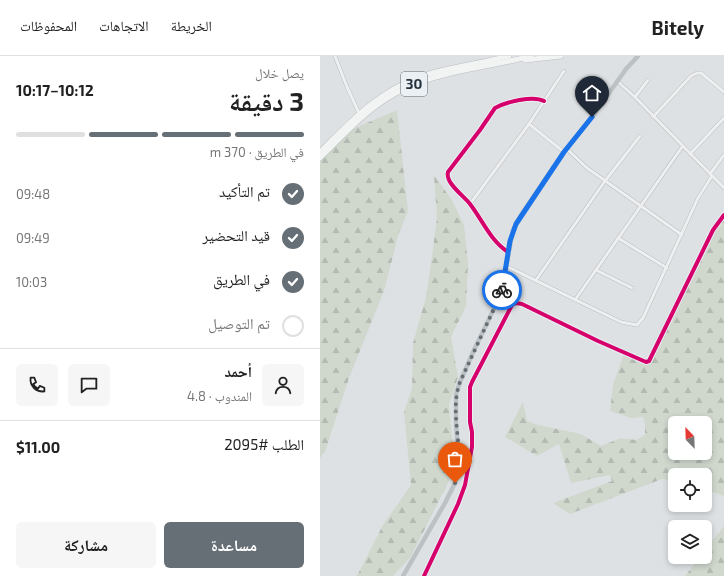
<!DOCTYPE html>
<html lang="ar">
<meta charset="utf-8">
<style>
body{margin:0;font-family:"Exo 2","Noto Naskh Arabic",sans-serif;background:#f6f6f6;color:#222;direction:rtl;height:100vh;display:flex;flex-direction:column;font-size:15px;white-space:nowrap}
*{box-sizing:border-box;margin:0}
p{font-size:13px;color:#767676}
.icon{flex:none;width:22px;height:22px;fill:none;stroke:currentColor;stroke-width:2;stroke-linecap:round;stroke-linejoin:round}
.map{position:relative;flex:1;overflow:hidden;direction:ltr}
.side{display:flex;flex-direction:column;background:#fff;width:320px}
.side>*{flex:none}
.needle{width:26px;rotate:337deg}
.buttons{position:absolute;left:348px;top:360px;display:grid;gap:8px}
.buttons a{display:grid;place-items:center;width:44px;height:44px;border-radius:6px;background:#fff;box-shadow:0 2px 6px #0003;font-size:20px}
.pin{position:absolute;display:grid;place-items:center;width:34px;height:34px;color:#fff;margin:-41px -17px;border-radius:50% 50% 50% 0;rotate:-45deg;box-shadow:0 0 4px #0007}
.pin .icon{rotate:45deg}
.courier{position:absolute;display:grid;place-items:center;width:40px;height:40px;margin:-20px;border:3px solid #1a73e8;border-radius:50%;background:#fff;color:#222;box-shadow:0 1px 5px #0007}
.head em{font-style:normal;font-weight:700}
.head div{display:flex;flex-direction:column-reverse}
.head{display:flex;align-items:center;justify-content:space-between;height:68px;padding:0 16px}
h1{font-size:26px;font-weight:700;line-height:30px}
.bar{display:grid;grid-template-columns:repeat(4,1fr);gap:6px 4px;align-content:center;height:48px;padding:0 16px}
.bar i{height:5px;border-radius:3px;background:#e0e0e0}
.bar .selected{background:#666f76}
.bar p{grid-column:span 4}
.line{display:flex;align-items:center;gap:10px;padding:0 16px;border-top:1px solid #e0e0e0}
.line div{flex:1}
.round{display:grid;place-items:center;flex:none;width:42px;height:42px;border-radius:6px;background:#f6f6f6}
ol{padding:0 16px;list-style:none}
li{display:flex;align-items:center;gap:12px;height:44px}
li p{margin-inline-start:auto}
li .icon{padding:4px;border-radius:50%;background:#666f76;color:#fff;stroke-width:4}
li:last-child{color:#767676}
li i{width:22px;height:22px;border:2px solid #e0e0e0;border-radius:50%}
.primary-button{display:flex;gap:8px;margin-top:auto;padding:8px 16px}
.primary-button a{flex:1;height:46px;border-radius:6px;background:#666f76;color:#fff;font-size:16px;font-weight:700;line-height:46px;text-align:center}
.primary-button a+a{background:#f6f6f6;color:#222}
header{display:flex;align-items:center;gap:24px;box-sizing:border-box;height:56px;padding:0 20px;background:#fff;border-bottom:1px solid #e0e0e0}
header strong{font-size:19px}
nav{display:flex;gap:22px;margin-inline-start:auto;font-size:14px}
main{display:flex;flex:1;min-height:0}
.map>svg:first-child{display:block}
.forest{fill:url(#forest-firs);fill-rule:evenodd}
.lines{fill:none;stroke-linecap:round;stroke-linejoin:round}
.minor-casing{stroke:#bcbfc1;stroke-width:4}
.primary-casing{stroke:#babec1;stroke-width:6}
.minor{stroke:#edeff0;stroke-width:3}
.secondary{stroke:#bcc1c3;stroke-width:4.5}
.primary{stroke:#f2f4f4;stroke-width:5}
.cycleway-casing{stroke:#eaf0f4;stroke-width:6}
.cycleway{stroke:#d6006c;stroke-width:4}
.done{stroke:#666f76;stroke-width:4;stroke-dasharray:0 7.2}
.route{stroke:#1a73e8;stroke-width:5}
.labels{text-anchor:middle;stroke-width:4;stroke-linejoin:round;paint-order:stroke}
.shield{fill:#eaf0f4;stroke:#606a73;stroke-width:1}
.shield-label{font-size:14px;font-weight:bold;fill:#25313c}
</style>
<header>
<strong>Bitely</strong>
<nav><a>الخريطة</a><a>الاتجاهات</a><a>المحفوظات</a></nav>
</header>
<main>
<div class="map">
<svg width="404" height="520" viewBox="0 0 404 520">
<defs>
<pattern id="forest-firs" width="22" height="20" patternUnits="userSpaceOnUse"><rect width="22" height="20" fill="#d0d8ce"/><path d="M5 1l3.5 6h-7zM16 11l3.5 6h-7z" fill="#b2bab2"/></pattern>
</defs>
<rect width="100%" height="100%" fill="#dee1e3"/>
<g class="forest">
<path d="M77 54 88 155 78 180 64 235 29 322 5 396 0 402V93L21 78Z"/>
<path d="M114 119 132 144 144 169 148 208 146 250 131 281 138 321 129 349 133 391 131 421 90 502 73 520H36L39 516 63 469 91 429 84 356 92 332 93 287 106 241 113 193 117 161Z"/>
<path d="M404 155V440L385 433V419H355V425L342 423 250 458 233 447 292 425 290 419 251 427 239 388 217 400 185 381 203 346 207 365 218 369 261 378 281 390 301 382 316 384 325 379V368L323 361 311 362 290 355 293 329 305 295 326 308 342 271ZM355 367H385V397H355Z"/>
<path d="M404 470V520H365L380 501H385V494Z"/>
</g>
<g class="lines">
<g class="minor-casing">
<g id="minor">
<path d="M15 0 27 31 39 57"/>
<path d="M297 25 315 41 404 132"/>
<path d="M315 41 328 24"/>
<path d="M333 61 371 20 377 17H381L404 36"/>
<path d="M209 68 244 96"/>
<path d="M247 93 267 112 362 179"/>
<path d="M370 98 404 62"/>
<path d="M390 118 404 99"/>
<path d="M150 148 209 68 244 15"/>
<path d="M298 182 347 212"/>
<path d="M188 196C170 184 163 165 150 148 144 140 125 127 128 116L160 74 175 52C186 46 213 39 224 45"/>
<path d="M186 210 301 266 317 269 323 262 378 142 392 120"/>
<path d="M276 214 312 232"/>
<path d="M216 224 285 125 320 80"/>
<path d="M255 244 362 91"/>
<path d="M104 520 138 448 145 429 152 391V376L150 366V331L152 326 192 249 196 247 202 248 278 285 326 306 329 305 393 174 404 159"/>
</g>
</g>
<g class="primary-casing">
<g id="primary">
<path d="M205 4 241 0"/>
<path d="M0 96C30 66 58 36 99 21 128 11 159 8 189 0"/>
<path d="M0 102C21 82 41 59 66 43 108 15 163 13 211 0"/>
</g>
</g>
<use href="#minor" class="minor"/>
<path class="secondary" d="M83 520 125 447 135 427 139 405 136 368V338L140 326 154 294 181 238 193 174 201 159 244 96 272 61 306 13 318 0"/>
<use href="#primary" class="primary"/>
<g class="cycleway-casing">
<g id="cycleway">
<path d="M188 196C170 184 163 165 150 148 144 140 125 127 128 116L160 74 175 52C186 46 213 39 224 45"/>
<path d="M104 520 138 448 145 429 152 391V376L150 366V331L152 326 192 249 196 247 202 248 278 285 326 306 329 305 393 174 404 159"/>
</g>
</g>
<use href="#cycleway" class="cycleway"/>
</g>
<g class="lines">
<path class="done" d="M135 427C137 419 139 411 139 403 139 376 131 351 140 326L178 244 182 234"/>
<path class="route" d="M182 234 190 185 196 168 244 96 272 61"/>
</g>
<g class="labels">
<rect class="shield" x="81" y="16" width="26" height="24" rx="3"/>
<g class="shield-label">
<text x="94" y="33">30</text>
</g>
</g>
</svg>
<div class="buttons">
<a><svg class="needle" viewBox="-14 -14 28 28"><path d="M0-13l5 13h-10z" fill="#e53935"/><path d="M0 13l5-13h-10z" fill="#767676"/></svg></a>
<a><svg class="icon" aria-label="locate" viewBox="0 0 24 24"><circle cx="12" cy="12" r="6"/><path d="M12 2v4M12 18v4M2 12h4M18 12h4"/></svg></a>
<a><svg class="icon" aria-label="layers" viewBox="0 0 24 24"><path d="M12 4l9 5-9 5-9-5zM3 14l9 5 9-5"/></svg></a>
</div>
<div class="pin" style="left:135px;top:427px;background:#ea580c"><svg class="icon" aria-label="bag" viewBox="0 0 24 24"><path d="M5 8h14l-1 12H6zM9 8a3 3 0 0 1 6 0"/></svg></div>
<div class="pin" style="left:272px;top:61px;background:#1f2937"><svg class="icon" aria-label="home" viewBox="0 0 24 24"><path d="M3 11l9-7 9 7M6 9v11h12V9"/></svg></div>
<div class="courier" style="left:182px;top:234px"><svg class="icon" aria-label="bike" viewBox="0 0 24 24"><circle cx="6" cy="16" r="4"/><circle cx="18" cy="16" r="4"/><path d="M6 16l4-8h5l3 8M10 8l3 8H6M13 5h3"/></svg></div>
</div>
<section class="side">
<div class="head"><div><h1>3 دقيقة</h1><p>يصل خلال</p></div><em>10:12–10:17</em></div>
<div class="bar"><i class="selected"></i><i class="selected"></i><i class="selected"></i><i></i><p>في الطريق · 370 m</p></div>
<ol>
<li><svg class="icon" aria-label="check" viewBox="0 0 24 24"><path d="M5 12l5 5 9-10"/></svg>تم التأكيد<p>09:48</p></li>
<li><svg class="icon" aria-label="check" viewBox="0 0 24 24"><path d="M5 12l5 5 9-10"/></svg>قيد التحضير<p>09:49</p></li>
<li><svg class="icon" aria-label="check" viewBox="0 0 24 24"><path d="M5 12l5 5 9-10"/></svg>في الطريق<p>10:03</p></li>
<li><i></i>تم التوصيل</li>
</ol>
<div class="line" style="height:72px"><a class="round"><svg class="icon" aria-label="person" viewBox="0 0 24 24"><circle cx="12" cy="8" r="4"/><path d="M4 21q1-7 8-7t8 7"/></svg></a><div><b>أحمد</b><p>المندوب · 4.8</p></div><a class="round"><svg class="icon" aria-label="chat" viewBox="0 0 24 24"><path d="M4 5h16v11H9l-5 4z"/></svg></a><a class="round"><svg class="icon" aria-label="phone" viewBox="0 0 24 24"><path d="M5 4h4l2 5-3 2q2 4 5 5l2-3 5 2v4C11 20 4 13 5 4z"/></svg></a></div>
<div class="line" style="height:52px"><div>الطلب #2095</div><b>$11.00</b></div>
<div class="primary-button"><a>مساعدة</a><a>مشاركة</a></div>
</section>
</main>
